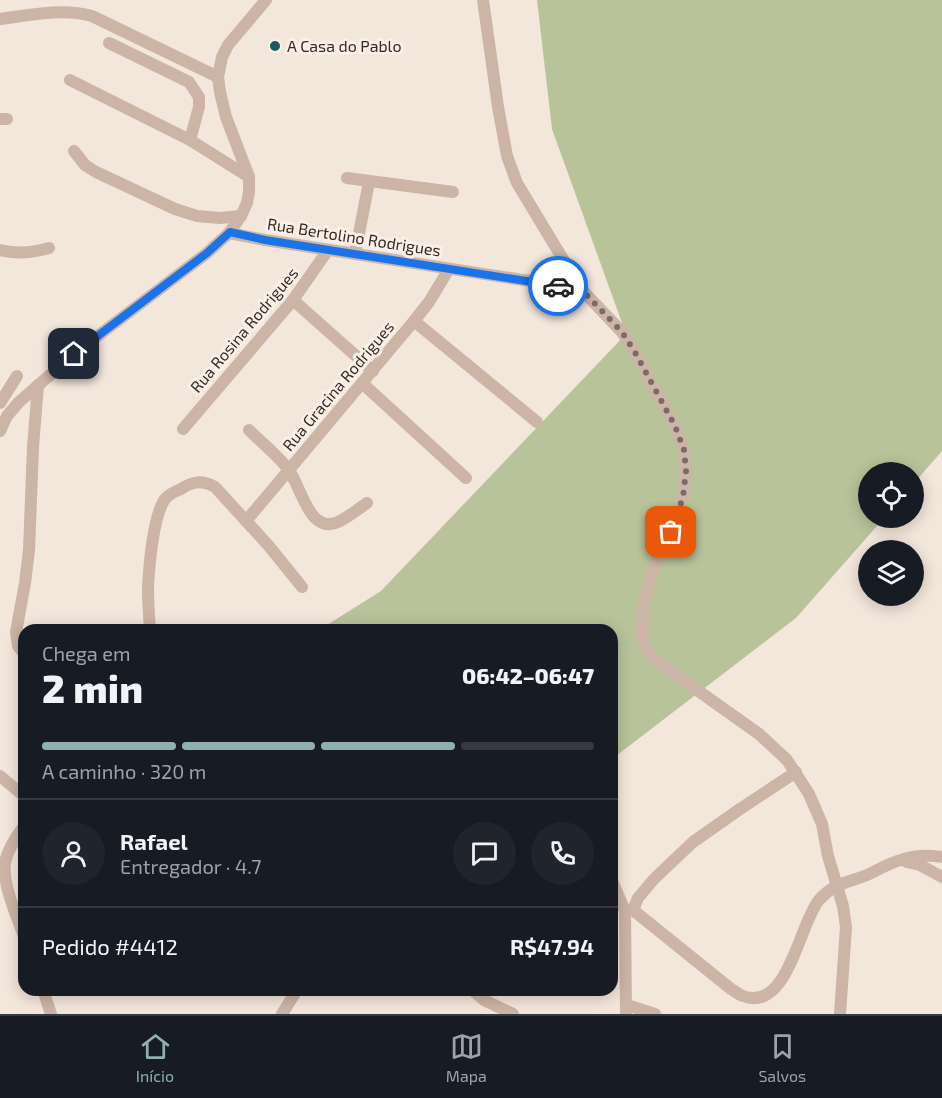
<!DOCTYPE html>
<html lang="pt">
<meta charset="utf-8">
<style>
body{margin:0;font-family:"Exo 2",sans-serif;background:#20242c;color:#f1f3f6;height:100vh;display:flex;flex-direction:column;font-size:22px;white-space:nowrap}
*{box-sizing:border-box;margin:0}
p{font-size:20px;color:#9ea1a6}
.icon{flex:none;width:33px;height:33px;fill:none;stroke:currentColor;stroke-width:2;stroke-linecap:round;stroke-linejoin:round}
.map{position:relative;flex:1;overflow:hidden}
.side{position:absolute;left:18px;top:624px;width:600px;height:372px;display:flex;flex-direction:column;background:#171b24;border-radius:18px;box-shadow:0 3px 15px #0003}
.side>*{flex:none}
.tools{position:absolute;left:858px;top:462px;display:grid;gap:12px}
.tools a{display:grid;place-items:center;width:66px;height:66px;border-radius:50%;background:#171b24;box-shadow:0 3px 15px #0003;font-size:30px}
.pin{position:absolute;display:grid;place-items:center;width:51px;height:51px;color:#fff;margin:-26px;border-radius:12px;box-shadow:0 3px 9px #0006}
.courier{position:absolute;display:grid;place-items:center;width:60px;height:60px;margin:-30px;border:4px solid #1a73e8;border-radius:50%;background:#fff;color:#222;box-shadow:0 2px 8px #0007}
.overview em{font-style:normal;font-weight:800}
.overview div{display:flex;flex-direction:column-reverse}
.overview{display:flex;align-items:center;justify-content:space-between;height:102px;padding:0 24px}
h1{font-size:39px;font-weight:800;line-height:45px}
.bar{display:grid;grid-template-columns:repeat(4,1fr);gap:9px 6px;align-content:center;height:72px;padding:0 24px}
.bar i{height:8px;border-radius:4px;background:#363941}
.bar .selected{background:#90afb0}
.bar p{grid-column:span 4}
.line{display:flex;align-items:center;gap:15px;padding:0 24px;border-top:2px solid #363941}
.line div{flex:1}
.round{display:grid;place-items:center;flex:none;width:63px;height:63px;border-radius:32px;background:#20242c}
.tab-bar{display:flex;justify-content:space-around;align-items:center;height:84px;border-top:2px solid #363941;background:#171b24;font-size:16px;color:#9ea1a6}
.tab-bar a{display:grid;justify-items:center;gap:3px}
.tab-bar .selected{color:#90afb0}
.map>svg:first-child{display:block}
.green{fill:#b8c39a}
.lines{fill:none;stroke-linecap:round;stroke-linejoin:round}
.minor{stroke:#ccb4a6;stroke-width:12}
.done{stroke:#796c66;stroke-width:6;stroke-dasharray:0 10.8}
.route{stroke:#1a73e8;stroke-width:8}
.poi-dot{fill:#1a5b5b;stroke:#faf0e7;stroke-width:2}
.labels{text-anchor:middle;stroke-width:6;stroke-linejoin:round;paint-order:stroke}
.poi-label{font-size:16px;fill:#372b27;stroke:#faf0e7;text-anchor:start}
.street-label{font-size:16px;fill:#372b27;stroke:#faf0e7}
</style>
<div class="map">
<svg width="942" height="1014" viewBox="0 0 942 1014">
<rect width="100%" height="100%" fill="#f3e6db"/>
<path class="green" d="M537 0H942V451L914 483V472H868V518H884L796 618 612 759V630H319L381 591 626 334 552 129Z"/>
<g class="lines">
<g class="minor">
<path d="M483 0 498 107 507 156 517 183 581 289 622 332 636 354 675 426 684 450 686 471 683 497 671 532 653 572 644 601 642 626 643 642 652 657 676 675 759 734 787 760 809 794 822 824 828 856 843 906 846 927 840 1014"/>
<path d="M0 19C30 15 62 8 92 16L218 77"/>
<path d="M109 43 189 82 199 97V107L190 140"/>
<path d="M70 80 190 140 249 177"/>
<path d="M0 119H7"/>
<path d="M74 151 85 165 96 172 175 209 197 216 220 218 241 216"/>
<path d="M347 178 453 192"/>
<path d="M229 233 265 240 581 289"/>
<path d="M0 250C19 254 30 253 49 248"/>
<path d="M355 254 369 182"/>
<path d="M293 300 373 371"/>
<path d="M414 321 537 422"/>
<path d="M362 383 466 478"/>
<path d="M0 403 17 376"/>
<path d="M183 429 293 300 328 250"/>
<path d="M249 430C261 442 278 456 288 469 302 487 309 537 340 521 350 516 358 509 367 503"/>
<path d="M0 431 7 416 19 402 74 354 207 253 229 233 241 216 247 203 249 192V177L226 117 220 92 218 77 222 57 228 45 266 0"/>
<path d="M246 521 414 321 429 302 449 269"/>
<path d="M150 630C149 616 148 602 148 588 149 567 153 516 165 499 169 494 176 491 181 489 193 481 202 480 215 487L268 545 302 587"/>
<path d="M24 653 18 646 16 632 25 583 29 550 33 447 38 385"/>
<path d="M0 776 24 796"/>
<path d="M24 826C17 836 9 847 6 859 0 880 17 916 24 937"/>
<path d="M907 862 920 865 942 877"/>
<path d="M612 881 625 911 626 1014"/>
<path d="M633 910 638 898 654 879 693 842 740 809 796 772"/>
<path d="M625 911 633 910 731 989C735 991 739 995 743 996 788 1013 799 924 819 900 834 883 847 883 867 875 878 870 889 863 901 860 913 856 929 855 942 857"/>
<path d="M43 990 51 1014"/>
<path d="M472 990 484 1000 513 1014"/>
<path d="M627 1005 655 1014"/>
<path d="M282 1014 297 990"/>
</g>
</g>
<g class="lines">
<path class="done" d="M558 286 581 289 622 332 636 354 675 426 684 450 686 471 683 497 671 532"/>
<path class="route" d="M74 354 207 253 230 232 265 240 558 286"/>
</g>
<circle class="poi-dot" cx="275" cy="46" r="6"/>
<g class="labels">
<g class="poi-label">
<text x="287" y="52">A Casa do Pablo</text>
</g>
<g class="street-label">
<text transform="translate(354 237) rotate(9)" y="6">Rua Bertolino Rodrigues</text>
<text transform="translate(244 330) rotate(-50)" y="6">Rua Rosina Rodrigues</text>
<text transform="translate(338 386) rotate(-50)" y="6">Rua Gracina Rodrigues</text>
</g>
</g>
</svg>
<div class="tools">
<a><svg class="icon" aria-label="locate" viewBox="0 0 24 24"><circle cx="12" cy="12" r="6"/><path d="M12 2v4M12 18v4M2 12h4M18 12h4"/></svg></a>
<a><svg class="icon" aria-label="layers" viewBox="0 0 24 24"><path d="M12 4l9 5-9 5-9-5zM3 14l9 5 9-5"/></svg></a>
</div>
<div class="pin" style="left:671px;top:532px;background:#ea580c"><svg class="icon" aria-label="bag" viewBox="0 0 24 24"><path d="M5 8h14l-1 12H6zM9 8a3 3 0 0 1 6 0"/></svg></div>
<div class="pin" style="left:74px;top:354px;background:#1f2937"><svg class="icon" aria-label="home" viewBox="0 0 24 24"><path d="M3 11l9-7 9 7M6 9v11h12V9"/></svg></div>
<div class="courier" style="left:558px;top:286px"><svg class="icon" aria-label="car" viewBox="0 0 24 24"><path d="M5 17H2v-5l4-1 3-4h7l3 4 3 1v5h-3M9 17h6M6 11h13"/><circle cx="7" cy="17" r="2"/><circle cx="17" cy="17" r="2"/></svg></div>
<section class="side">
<div class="overview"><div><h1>2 min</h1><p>Chega em</p></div><em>06:42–06:47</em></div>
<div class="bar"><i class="selected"></i><i class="selected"></i><i class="selected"></i><i></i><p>A caminho · 320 m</p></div>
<div class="line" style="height:108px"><a class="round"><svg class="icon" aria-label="person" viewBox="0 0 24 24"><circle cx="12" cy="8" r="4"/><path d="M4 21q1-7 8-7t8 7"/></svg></a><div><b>Rafael</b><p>Entregador · 4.7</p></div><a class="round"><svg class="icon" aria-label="chat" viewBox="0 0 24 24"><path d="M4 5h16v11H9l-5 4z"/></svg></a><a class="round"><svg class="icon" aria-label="phone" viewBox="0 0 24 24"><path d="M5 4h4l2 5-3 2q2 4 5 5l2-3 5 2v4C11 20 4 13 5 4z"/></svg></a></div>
<div class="line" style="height:78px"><div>Pedido #4412</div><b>R$47.94</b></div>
</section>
</div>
<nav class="tab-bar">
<a class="selected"><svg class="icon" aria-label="home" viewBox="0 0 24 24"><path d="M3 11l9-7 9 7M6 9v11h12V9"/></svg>Início</a>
<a><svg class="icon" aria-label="map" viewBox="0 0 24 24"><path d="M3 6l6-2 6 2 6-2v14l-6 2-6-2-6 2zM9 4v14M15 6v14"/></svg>Mapa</a>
<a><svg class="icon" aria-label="saved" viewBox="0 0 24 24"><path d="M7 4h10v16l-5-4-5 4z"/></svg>Salvos</a>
</nav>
